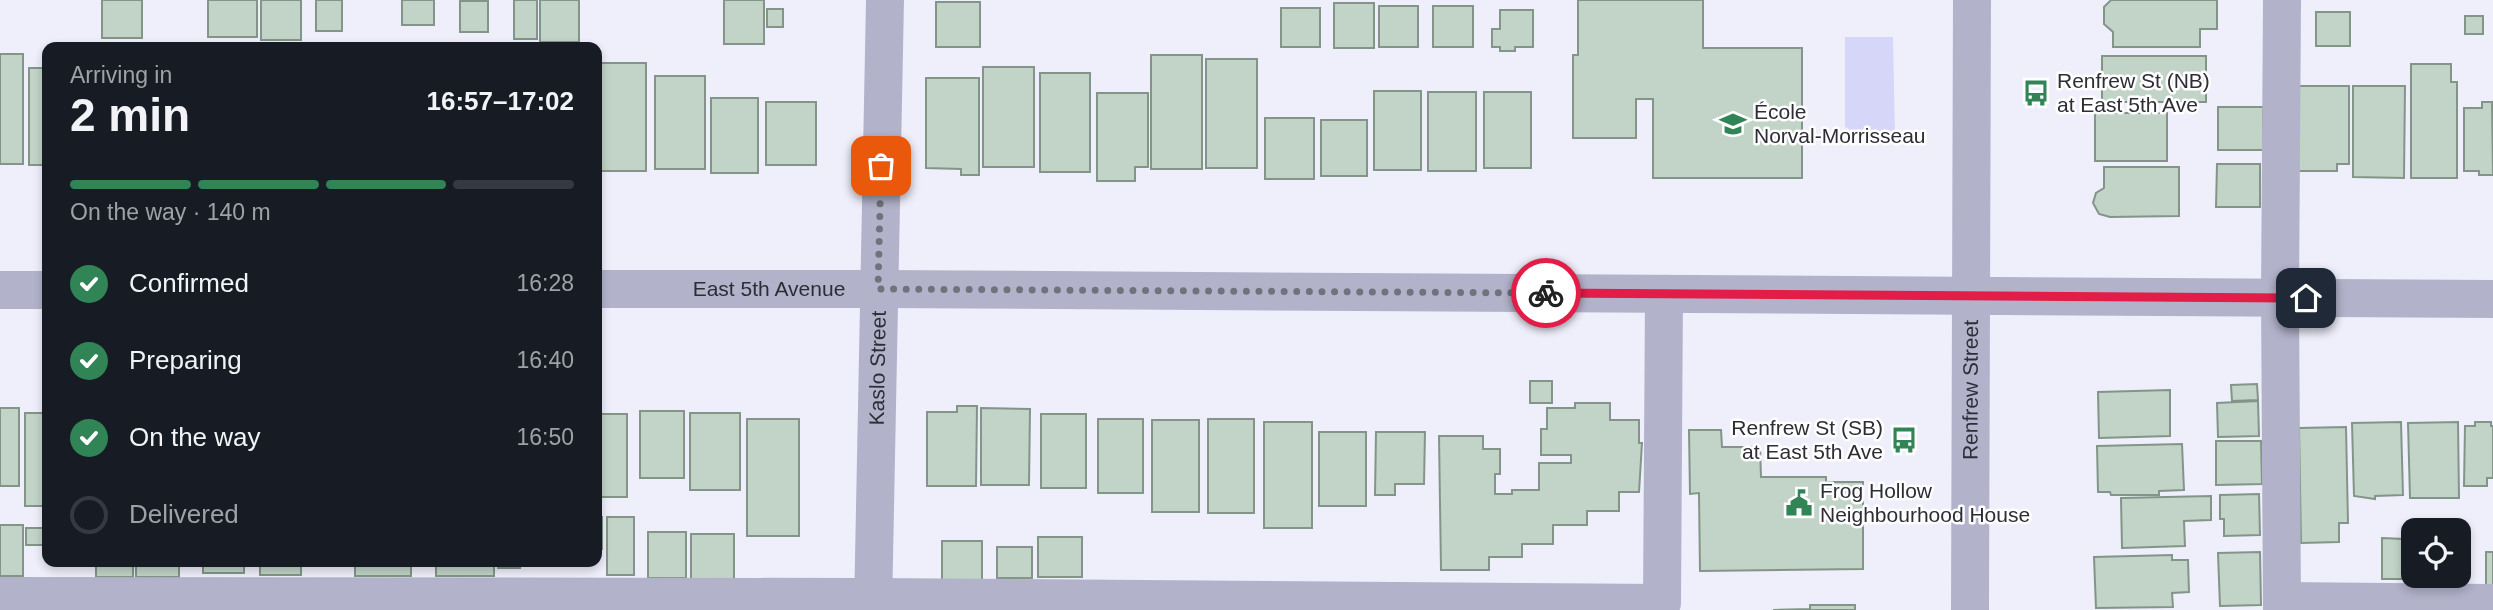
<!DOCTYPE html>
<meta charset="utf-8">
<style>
body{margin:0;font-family:Arial,sans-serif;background:#242831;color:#f1f3f6;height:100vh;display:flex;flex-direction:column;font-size:26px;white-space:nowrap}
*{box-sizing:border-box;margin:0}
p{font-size:23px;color:#9ea1a6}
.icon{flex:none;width:38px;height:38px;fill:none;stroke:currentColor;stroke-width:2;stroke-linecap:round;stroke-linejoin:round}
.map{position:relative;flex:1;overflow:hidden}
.panel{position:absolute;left:42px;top:42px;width:560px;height:525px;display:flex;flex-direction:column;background:#171b24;border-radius:14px;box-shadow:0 4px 10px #0003}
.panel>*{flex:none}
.controls{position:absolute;left:2401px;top:518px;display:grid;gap:14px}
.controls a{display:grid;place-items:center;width:70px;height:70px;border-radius:14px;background:#171b24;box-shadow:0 4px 10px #0003;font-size:35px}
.pin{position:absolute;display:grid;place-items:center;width:60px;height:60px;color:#fff;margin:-30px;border-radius:14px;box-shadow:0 4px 10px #0006}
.courier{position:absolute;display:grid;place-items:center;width:70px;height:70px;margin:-35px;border:5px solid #e11d48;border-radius:50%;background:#fff;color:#222;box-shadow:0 2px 9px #0007}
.overview em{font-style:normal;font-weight:800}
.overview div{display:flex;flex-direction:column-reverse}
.overview{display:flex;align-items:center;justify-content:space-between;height:119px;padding:0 28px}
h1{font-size:46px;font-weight:800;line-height:52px}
.bar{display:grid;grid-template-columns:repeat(4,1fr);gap:10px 7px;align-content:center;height:84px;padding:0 28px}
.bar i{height:9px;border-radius:5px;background:#363941}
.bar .on{background:#318456}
.bar p{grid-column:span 4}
ol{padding:0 28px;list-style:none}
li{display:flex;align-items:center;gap:21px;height:77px}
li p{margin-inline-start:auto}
li .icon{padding:7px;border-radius:50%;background:#318456;color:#fff;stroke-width:4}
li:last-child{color:#9ea1a6}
li i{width:38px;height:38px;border:4px solid #363941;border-radius:50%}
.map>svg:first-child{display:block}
.green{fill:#d6d7f8}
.building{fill:#c1d4c7;stroke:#829588;stroke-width:2}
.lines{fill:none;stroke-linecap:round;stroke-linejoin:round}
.minor{stroke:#b2b3cb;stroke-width:38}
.done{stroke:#71727b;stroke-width:7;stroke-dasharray:0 12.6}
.route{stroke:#e11d48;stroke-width:9}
.labels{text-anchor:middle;stroke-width:5;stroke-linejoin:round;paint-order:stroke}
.poi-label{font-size:21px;fill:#2d2e35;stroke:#fefefe;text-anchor:start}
.street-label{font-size:21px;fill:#2d2e35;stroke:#fefefe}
</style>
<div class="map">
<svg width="2493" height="610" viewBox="0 0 2493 610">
<rect width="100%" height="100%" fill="#efeffc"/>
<path class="green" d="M1845 37H1893L1895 134 1870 140 1845 127Z"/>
<g class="building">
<rect x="102" y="0" width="40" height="38"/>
<rect x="208" y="0" width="49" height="37"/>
<rect x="261" y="0" width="40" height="40"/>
<rect x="316" y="0" width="26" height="31"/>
<rect x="402" y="0" width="32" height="25"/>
<rect x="514" y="0" width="23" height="39"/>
<rect x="540" y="0" width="39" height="42"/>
<rect x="724" y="0" width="40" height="44"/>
<path d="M1578 0H1703V48H1802V178H1653V99H1636V138H1573V55H1578Z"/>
<path d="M2111 0H2217V29H2200V47H2113V32L2104 24V7Z"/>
<rect x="460" y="1" width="28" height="31"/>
<rect x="936" y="2" width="44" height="45"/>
<rect x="1334" y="3" width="40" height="45"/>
<rect x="1379" y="6" width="39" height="41"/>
<rect x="1433" y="6" width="40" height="41"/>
<rect x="1281" y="8" width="39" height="39"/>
<rect x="767" y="9" width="16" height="18"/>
<path d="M1500 10H1533V47H1515V51H1500V47H1492V29H1500Z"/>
<rect x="2316" y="12" width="34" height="34"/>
<rect x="2465" y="16" width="18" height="18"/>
<rect x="0" y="54" width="23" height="110"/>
<rect x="1151" y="55" width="51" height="114"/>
<rect x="2102" y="56" width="104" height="46"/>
<rect x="1206" y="59" width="51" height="109"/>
<rect x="600" y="63" width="46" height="108"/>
<path d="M2411 64H2451V82H2457V178H2411Z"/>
<rect x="983" y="67" width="51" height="100"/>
<rect x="29" y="68" width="18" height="97"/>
<rect x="1040" y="73" width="50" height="99"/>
<rect x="655" y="76" width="50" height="93"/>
<path d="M926 78H979V175H961V169L926 168Z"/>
<path d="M2298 86H2349V164H2337V171H2298Z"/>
<path d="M2353 86H2405L2404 178 2353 177Z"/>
<rect x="1374" y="91" width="47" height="79"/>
<rect x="1428" y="92" width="48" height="79"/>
<rect x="1484" y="92" width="47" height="76"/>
<path d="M1097 93H1148V167H1135V181H1097Z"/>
<rect x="711" y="98" width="47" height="75"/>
<rect x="766" y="102" width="50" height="63"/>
<path d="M2482 102H2492L2493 175H2479V171H2464V108H2482Z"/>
<rect x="2218" y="107" width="45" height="43"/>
<rect x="2095" y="113" width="72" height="48"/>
<rect x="1265" y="118" width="49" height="61"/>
<rect x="1321" y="120" width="46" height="56"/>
<path d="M2217 164H2260V207H2216Z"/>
<path d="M2104 167H2179V216L2110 217 2099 214 2093 203 2096 193 2104 188Z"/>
<rect x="1530" y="381" width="22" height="22"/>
<path d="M2257 384 2258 400 2232 401 2231 385Z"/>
<path d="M2170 390V436L2099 438 2098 392Z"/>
<path d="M2258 401 2259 436 2218 437 2217 403Z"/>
<path d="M1575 403H1610V420H1639V443H1642L1639 492H1619V511H1587V525H1553V544H1522V557H1489V570H1441L1439 436H1483V449H1500V474H1495V494H1512V490H1539V463H1571V455H1541V429H1547V408H1575Z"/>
<path d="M957 406H977L976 486H927V412H957Z"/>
<rect x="0" y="408" width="19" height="78"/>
<path d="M981 408 1030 409 1029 485H981Z"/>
<rect x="640" y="411" width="44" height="67"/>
<rect x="25" y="413" width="22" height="93"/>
<rect x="690" y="413" width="50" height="77"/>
<rect x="597" y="414" width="30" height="83"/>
<rect x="1041" y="414" width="45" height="74"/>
<rect x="747" y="419" width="52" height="117"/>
<rect x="1098" y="419" width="45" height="74"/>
<rect x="1208" y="419" width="46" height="94"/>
<rect x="1152" y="420" width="47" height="92"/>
<rect x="1264" y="422" width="48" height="106"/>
<path d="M2401 422 2403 495 2375 496V499L2354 496 2352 423Z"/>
<path d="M2458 422 2459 498H2410L2408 423Z"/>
<path d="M2475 422H2491V426H2493V478H2487V486H2464L2465 426H2475Z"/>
<path d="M2346 427 2348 523H2339V542L2301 543 2299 428Z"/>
<path d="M1689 430H1721L1722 447H1760L1761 477H1826V482H1863V569L1700 571 1699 493 1690 494Z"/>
<rect x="1319" y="432" width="47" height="74"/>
<path d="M1376 432H1425L1424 484H1395V495H1375Z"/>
<path d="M2216 441H2261L2262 484 2216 485Z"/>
<path d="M2182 444 2184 490 2159 491V495H2111L2110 492H2098L2097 446Z"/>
<path d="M2259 494 2260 535 2224 536V519H2220V495Z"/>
<path d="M2211 496V520L2184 521 2185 546 2122 548 2121 498Z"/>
<rect x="597" y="517" width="5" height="32"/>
<rect x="607" y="517" width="27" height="58"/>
<rect x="0" y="525" width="23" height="51"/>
<rect x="26" y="528" width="21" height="17"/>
<rect x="648" y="532" width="38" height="46"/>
<rect x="691" y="534" width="43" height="45"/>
<rect x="1038" y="537" width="44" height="40"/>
<path d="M2382 538 2404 539 2403 579H2382Z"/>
<rect x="942" y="541" width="40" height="39"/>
<rect x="997" y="547" width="35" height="31"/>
<path d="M2260 552 2261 605 2220 606 2218 553Z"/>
<rect x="2486" y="552" width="7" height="35"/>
<path d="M2172 555V560H2188L2189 592 2172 593 2173 607 2096 608 2094 557Z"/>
<rect x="96" y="562" width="37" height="15"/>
<rect x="136" y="562" width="43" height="15"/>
<rect x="203" y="562" width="41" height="11"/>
<rect x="260" y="562" width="41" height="13"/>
<rect x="355" y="562" width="56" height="14"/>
<rect x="436" y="562" width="58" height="14"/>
<rect x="498" y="562" width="22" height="6"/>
<path d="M1810 605H1855V610H1773L1810 609Z"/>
</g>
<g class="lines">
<g class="minor">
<path id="s1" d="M597 289H878L2493 299"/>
<path d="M0 290H47"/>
<path d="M0 596 873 597 1662 603 1664 294"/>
<path d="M2282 601 2493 603"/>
<path id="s2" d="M873 610 885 0"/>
<path id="s3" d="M1970 610 1972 0"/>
<path d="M2282 610 2280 297 2282 0"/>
</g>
</g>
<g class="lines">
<path class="done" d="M881 166 878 289 1546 293"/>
<path class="route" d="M1546 293 2306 298"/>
</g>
<defs>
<g id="bus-bare" transform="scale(2.1)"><path d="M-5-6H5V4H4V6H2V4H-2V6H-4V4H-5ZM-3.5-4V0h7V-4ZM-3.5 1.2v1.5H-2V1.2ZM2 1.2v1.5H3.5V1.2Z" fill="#318456" stroke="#fefefe" stroke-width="2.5" paint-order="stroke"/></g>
<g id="school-bare" transform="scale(2.1)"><path d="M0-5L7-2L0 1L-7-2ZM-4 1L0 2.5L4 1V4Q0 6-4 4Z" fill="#318456" stroke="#fefefe" stroke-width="2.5" paint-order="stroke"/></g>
<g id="civic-bare" transform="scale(2.1)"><path d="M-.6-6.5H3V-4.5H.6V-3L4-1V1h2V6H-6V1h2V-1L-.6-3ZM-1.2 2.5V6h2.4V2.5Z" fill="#318456" stroke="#fefefe" stroke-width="2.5" paint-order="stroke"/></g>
</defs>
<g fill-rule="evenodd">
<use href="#bus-bare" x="2036" y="93"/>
<use href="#school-bare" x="1733" y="124"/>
<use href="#bus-bare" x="1904" y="440"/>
<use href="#civic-bare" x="1799" y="503"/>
</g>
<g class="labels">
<g class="poi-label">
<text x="2057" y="88">Renfrew St (NB)<tspan x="2057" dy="24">at East 5th Ave</tspan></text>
<text x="1754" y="119">École<tspan x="1754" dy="24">Norval-Morrisseau</tspan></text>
<text x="1883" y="435" text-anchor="end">Renfrew St (SB)<tspan x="1883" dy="24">at East 5th Ave</tspan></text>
<text x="1820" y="498">Frog Hollow<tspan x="1820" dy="24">Neighbourhood House</tspan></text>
</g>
<g class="street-label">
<text dy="7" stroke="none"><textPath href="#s1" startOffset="172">East 5th Avenue</textPath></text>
<text dy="7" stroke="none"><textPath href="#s2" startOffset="242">Kaslo Street</textPath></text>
<text dy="7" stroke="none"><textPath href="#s3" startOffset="220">Renfrew Street</textPath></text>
</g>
</g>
</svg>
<div class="controls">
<a><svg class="icon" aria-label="locate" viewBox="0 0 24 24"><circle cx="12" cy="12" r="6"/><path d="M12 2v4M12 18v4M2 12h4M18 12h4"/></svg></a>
</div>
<div class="pin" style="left:881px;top:166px;background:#ea580c"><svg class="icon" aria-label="bag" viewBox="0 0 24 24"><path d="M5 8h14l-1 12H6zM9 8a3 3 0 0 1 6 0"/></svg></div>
<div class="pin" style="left:2306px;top:298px;background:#1f2937"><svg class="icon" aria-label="home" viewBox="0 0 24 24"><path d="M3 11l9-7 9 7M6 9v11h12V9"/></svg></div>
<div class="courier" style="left:1546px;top:293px"><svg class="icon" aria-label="bike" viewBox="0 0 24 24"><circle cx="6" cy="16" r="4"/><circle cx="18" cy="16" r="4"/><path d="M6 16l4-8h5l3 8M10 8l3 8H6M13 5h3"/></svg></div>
<section class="panel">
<div class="overview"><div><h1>2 min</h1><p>Arriving in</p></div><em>16:57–17:02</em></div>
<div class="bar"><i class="on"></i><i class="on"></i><i class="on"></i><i></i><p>On the way · 140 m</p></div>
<ol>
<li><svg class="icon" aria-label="check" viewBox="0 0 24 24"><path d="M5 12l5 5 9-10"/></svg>Confirmed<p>16:28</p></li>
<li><svg class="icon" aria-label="check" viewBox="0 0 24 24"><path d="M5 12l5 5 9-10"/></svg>Preparing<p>16:40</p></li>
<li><svg class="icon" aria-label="check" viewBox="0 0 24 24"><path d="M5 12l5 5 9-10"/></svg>On the way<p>16:50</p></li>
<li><i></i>Delivered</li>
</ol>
</section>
</div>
